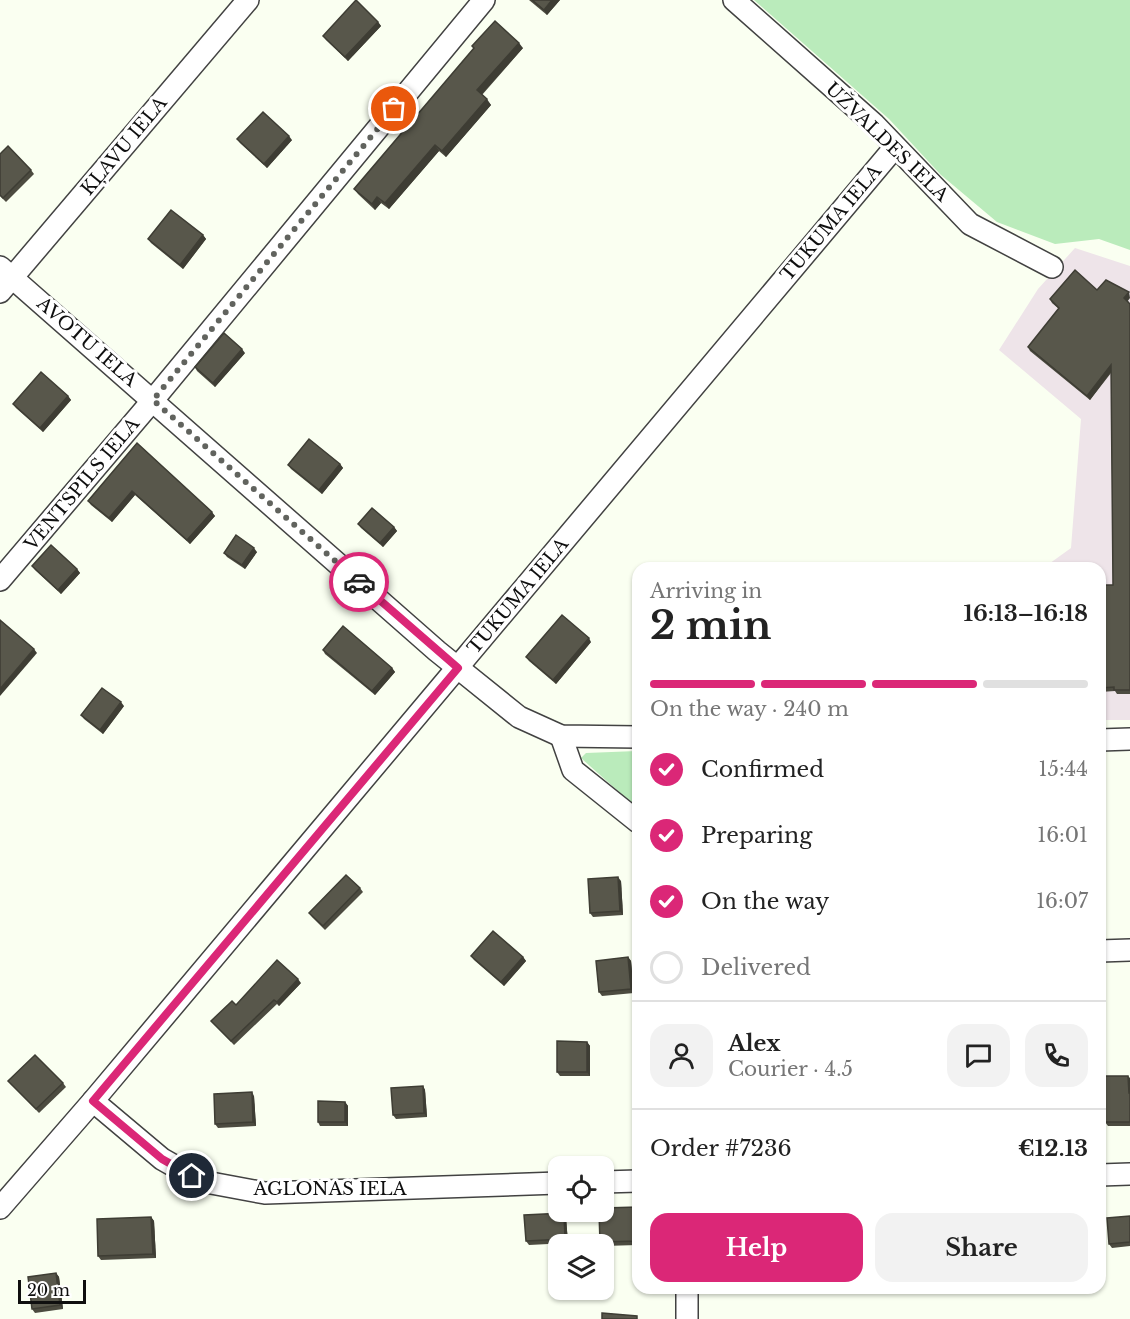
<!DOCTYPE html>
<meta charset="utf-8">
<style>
body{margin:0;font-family:"Libre Baskerville",serif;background:#f2f2f2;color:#222;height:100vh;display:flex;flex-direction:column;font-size:22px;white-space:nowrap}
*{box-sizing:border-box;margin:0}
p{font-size:20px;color:#767676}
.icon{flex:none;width:33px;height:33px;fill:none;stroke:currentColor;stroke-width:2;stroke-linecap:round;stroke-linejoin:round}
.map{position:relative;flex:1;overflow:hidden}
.side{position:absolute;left:632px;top:562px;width:474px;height:732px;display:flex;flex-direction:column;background:#fff;border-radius:18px;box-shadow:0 2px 4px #0004}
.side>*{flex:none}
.tools{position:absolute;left:548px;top:1156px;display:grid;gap:12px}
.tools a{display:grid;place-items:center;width:66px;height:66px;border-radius:12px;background:#fff;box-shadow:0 2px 4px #0004;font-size:30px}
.scale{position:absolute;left:18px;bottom:15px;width:68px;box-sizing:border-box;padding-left:6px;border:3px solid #0f0f0f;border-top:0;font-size:16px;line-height:21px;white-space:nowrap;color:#0f0f0f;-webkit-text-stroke:4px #fff;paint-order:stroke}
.pin{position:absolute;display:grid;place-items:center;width:51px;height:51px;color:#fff;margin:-26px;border:3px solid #fff;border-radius:50%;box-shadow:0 2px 6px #0007}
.courier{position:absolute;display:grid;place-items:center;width:60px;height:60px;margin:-30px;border:4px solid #db2777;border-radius:50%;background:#fff;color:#222;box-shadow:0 2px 8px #0007}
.headline em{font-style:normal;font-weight:800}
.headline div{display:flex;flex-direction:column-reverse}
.headline{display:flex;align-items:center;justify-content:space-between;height:102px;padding:0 18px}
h1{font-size:39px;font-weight:800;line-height:45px}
.bar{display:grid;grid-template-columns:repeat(4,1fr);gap:9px 6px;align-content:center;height:72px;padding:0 18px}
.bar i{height:8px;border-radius:4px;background:#e0e0e0}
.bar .selected{background:#db2777}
.bar p{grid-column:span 4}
.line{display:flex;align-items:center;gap:15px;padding:0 18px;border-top:2px solid #e0e0e0}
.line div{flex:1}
.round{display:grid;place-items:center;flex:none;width:63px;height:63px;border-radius:18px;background:#f2f2f2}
ol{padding:0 18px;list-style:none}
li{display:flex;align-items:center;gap:18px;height:66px}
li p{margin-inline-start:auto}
li .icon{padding:6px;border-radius:50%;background:#db2777;color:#fff;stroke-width:4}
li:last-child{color:#767676}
li i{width:33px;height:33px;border:3px solid #e0e0e0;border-radius:50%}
.cta{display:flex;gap:12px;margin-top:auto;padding:12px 18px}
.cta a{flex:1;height:69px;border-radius:18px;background:#db2777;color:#fff;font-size:24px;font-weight:800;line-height:69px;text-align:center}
.cta a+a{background:#f2f2f2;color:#222}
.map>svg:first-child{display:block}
.industrial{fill:#eee4e9}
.green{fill:#baebbb}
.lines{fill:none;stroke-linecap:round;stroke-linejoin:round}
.minor-casing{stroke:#424242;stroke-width:24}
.minor{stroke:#fff;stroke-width:21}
.wall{fill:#4c4b40}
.shaded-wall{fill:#3e3d34}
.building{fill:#58574b;stroke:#3e3d34;stroke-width:1.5}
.done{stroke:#61635e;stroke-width:6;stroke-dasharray:0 10.8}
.route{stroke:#db2777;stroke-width:8}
.labels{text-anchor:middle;stroke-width:6;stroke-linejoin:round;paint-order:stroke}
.street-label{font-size:18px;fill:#0f0f0f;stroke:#fff}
</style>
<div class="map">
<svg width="1130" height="1319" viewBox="0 0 1130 1319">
<rect width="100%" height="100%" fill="#fafff1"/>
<path class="industrial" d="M1075 248 1130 266V720H1100V568H1046V566L1071 548 1081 419 999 350 1038 289Z"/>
<g class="green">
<path d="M754 0H1130V250L1099 239 1055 244 997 222 941 175 889 119Z"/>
<path d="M637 751V808L581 758 586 753Z"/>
</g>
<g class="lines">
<g class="minor-casing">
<g id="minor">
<path d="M734 0 874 124 970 224 1052 267"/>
<path d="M0 267 437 651 519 717 561 736 638 737"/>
<path d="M0 292 248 0"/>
<path d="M0 580 153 400 484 0"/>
<path d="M561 736 573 770 638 822"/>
<path d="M1100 740 1130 739"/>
<path d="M1100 951 1130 950"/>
<path d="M93 1101 162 1159 192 1176 211 1183 265 1193 558 1183"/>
<path d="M1100 1175 1130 1174"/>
<path d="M603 1182 638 1181"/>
<path d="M0 1208 93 1101 895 147"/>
<path d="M687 1288V1319"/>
</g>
</g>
<use href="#minor" class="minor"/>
</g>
<g class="wall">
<path d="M529 0H560L547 15Z"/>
<path d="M378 22 381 26 348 61 326 40 323 36Z"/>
<path d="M472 46 523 48 482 95 491 105 446 157 439 151 389 209 381 203 375 210 358 194 354 189 474 49Z"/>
<path d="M237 139 292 140 267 168 240 143Z"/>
<path d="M0 154 31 170 34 174 6 202 0 196Z"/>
<path d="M203 235 206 239 183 269 151 243 148 239Z"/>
<path d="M1097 290 1128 301 1130 304V694H1117L1115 691 1100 692V585H1113L1111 373 1090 400 1030 351 1028 347 1059 309 1052 303 1050 299Z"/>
<path d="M245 353 215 387 197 371 195 367Z"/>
<path d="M68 396 71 400 43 432 16 408 13 404Z"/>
<path d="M137 443 215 516 190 544 135 495 112 522 91 505 88 501Z"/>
<path d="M340 464 343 468 322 494 291 469 288 465Z"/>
<path d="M358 524 394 527 397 531 383 547 361 528Z"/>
<path d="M257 552 245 569 227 557 224 553Z"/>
<path d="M32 566 77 569 80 573 61 594 35 570Z"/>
<path d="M591 642 556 684 529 661 526 657Z"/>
<path d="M323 650 392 668 395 672 375 695 325 654Z"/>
<path d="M124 706 103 734 84 719 81 715Z"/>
<path d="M621 881 623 915 593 917 590 913Z"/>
<path d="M360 888 363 892 325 930 312 917 309 913Z"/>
<path d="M471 956 523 957 526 961 504 986 474 960Z"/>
<path d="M628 957 631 961 634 993 602 996 599 992Z"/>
<path d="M301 983 279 1006 277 1004 234 1045 211 1021 236 1005Z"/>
<path d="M587 1042 590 1046V1076H560L557 1072Z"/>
<path d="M1130 1078V1126H1108L1105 1122Z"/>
<path d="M8 1081 63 1083 66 1087 39 1113Z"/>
<path d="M423 1086 425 1090 427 1117 396 1119 393 1115Z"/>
<path d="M254 1096 256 1126 218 1128 215 1124Z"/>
<path d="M345 1102 348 1106V1126H320L318 1122Z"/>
<path d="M638 1207V1245L603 1246 602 1245 600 1242Z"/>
<path d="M1130 1216V1246L1112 1248 1109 1244Z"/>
<path d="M151 1217 154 1221 156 1258 101 1260 98 1256Z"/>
<path d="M566 1217 568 1243 529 1245 526 1241Z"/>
<path d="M56 1273 59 1277 63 1309 35 1313 32 1309Z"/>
<path d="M1037 1288H1056V1289L1038 1290Z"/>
</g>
<g class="shaded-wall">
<path d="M552 0H560L547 15 544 10Z"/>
<path d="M378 22 381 26 348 61 345 57Z"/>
<path d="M519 43 523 48 480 96 477 90Z"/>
<path d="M487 99 491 105 446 157 442 151Z"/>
<path d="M289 136 292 140 267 168 264 164Z"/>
<path d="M435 145 439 151 389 209 385 203Z"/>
<path d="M377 197 381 203 375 210 372 204Z"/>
<path d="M203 235 206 239 183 269 180 265Z"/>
<path d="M1129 292 1130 298 1127 302 1124 298Z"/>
<path d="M242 349 245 353 215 387 213 383Z"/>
<path d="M1111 365 1113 369 1090 400 1087 396Z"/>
<path d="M68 396 71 400 43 432 40 428Z"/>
<path d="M340 464 343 468 322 494 319 490Z"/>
<path d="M132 491 135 495 112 522 109 518Z"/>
<path d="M212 512 215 516 190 544 187 540Z"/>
<path d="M394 527 397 531 383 547 380 543Z"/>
<path d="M254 548 257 552 245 569 242 565Z"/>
<path d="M77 569 80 573 61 594 58 590Z"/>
<path d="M589 638 591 642 556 684 553 680Z"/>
<path d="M34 649 37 653 0 696V689Z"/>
<path d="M392 668 395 672 375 695 372 691Z"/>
<path d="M121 702 124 706 103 734 100 730Z"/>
<path d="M618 877 621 881 623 915 620 911Z"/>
<path d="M523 957 526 961 504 986 501 982Z"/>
<path d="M628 957 631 961 634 993 631 989Z"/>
<path d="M298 979 301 983 279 1006 277 1002Z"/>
<path d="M587 1042 590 1046V1076L587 1072Z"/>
<path d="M1128 1076 1130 1078V1095L1129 1093Z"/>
<path d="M423 1086 425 1090 427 1117 424 1113Z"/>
<path d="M252 1092 254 1096 256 1126 253 1122Z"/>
<path d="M345 1102 348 1106V1126L345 1122Z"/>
<path d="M564 1213 566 1217 568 1243 565 1239Z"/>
<path d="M151 1217 154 1221 156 1258 153 1254Z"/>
<path d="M56 1273 59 1277 63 1309 60 1305Z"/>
</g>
<g class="building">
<path d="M356 0 378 22 345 57 323 36Z"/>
<path d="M532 0H552L544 10Z"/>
<path d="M495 21 519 43 477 90 487 99 442 151 435 145 385 203 377 197 372 204 354 189 474 48 472 46Z"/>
<path d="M263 112 289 136 264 164 237 139Z"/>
<path d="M8 146 31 170 3 198 0 195V154Z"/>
<path d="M171 210 203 235 180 265 148 239Z"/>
<path d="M1075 270 1097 290 1106 280 1129 292 1124 298 1130 304V690H1114V687L1100 688V585H1113L1111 365 1087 396 1028 347 1059 308 1050 299Z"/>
<path d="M224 333 242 349 213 383 195 367Z"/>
<path d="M41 372 68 396 40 428 13 404Z"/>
<path d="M309 439 340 464 319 490 288 465Z"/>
<path d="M137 443 212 512 187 540 132 491 109 518 88 501Z"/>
<path d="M372 508 394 527 380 543 358 524Z"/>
<path d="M236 535 254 548 242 565 224 553Z"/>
<path d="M51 545 77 569 58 590 32 566Z"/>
<path d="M562 615 589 638 553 680 526 657Z"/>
<path d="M0 620 34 649 0 689Z"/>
<path d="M343 626 392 668 372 691 323 650Z"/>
<path d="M102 688 121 702 100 730 81 715Z"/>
<path d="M346 875 360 888 323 926 309 913Z"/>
<path d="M618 877 620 911 590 913 588 879Z"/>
<path d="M493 931 523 957 501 982 471 956Z"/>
<path d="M628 957 631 989 599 992 596 961Z"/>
<path d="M277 960 298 979 277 1002 274 1000 231 1041 211 1021 232 1001 236 1005Z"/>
<path d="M557 1041 587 1042V1072H557Z"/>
<path d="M35 1055 63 1083 36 1109 8 1081Z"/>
<path d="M1105 1076H1128L1129 1093H1130V1122H1105Z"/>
<path d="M423 1086 424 1113 393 1115 391 1088Z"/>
<path d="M252 1092 253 1122 215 1124 214 1094Z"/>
<path d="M318 1101 345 1102V1122H318Z"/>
<path d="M638 1207V1241L600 1242 599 1212H603V1208Z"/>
<path d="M564 1213 565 1239 526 1241 524 1215Z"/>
<path d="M1130 1216V1242L1109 1244 1107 1218Z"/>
<path d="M151 1217 153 1254 98 1256 97 1219Z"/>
<path d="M56 1273 60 1305 32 1309 28 1277Z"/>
<path d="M602 1313 637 1316V1319H602Z"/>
</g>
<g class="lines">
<path class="done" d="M359 582 153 400 394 109"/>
<path class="route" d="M192 1176 162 1159 93 1101 458 668 359 582"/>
</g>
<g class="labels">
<g class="street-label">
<text transform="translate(887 142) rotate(44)" y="6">UŽVALDES IELA</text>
<text transform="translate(124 146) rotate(-50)" y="6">KĻAVU IELA</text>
<text transform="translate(831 223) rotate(-50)" y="6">TUKUMA IELA</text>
<text transform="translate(87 342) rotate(41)" y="6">AVOTU IELA</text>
<text transform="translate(82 484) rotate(-50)" y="6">VENTSPILS IELA</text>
<text transform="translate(518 596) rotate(-50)" y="6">TUKUMA IELA</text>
<text x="330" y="1195">AGLONAS IELA</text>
</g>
</g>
</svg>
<div class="tools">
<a><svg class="icon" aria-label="locate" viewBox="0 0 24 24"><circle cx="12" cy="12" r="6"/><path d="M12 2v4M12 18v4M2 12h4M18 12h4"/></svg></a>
<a><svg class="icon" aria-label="layers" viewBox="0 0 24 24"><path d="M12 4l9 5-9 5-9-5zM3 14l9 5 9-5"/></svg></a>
</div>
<div class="scale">20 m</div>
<div class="pin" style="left:394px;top:109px;background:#ea580c"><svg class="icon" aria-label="bag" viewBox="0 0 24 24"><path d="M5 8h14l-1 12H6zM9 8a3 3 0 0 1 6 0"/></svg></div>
<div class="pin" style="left:192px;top:1176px;background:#1f2937"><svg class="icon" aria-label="home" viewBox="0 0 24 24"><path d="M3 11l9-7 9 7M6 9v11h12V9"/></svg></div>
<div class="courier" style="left:359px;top:582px"><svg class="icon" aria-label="car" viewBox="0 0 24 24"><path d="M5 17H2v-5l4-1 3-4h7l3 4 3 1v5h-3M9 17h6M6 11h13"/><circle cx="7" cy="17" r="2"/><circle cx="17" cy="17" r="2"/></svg></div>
<section class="side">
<div class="headline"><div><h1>2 min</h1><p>Arriving in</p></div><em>16:13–16:18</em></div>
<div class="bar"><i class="selected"></i><i class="selected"></i><i class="selected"></i><i></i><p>On the way · 240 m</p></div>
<ol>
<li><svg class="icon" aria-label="check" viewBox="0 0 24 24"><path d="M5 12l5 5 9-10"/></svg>Confirmed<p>15:44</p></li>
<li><svg class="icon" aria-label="check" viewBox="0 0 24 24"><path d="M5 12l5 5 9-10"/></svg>Preparing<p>16:01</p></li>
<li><svg class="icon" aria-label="check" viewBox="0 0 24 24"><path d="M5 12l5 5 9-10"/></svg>On the way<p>16:07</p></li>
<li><i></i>Delivered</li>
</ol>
<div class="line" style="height:108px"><a class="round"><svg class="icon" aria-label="person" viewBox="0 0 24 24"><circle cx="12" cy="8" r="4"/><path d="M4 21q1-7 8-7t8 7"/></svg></a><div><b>Alex</b><p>Courier · 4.5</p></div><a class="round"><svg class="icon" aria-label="chat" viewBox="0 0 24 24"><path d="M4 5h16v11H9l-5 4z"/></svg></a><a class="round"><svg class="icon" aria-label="phone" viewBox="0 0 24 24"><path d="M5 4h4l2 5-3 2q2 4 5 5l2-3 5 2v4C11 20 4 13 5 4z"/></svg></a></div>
<div class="line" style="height:78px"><div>Order #7236</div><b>€12.13</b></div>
<div class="cta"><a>Help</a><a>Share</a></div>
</section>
</div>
